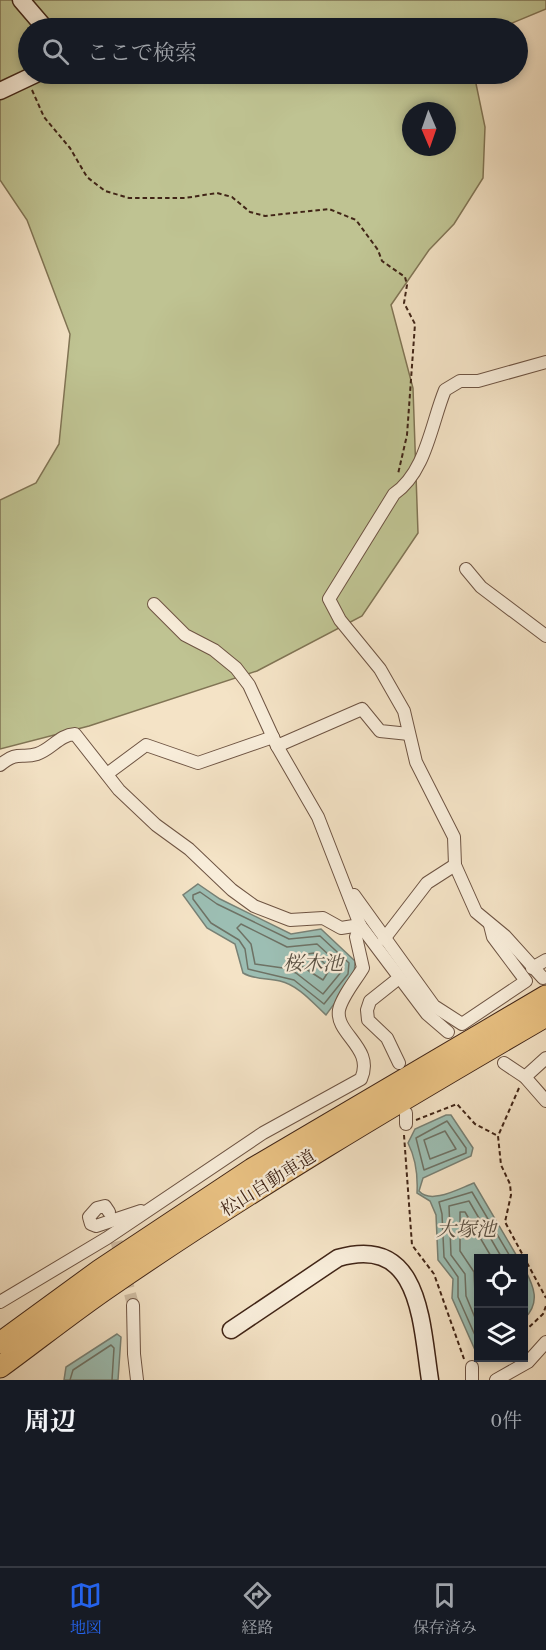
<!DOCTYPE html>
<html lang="ja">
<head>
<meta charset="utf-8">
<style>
  body { margin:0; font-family:"Old Standard TT","Noto Serif JP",serif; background:#20242c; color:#f1f3f6 }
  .controls { position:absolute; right:18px; bottom:18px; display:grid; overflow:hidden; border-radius:0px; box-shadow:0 3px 9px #0003 }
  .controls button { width:54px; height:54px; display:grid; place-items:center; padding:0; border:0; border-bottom:2px solid #363941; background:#171b24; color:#f1f3f6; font:30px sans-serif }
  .compass { position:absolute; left:402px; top:102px; width:54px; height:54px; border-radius:50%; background:#171b24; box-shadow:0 3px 9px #0003; rotate:178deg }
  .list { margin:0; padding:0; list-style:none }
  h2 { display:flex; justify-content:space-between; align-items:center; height:78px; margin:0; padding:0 24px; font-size:26px }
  h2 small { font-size:20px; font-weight:400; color:#9ea1a6 }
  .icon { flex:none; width:33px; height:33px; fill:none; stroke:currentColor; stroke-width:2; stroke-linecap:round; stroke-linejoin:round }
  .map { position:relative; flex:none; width:546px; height:1380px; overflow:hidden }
  .search { position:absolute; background:#171b24; box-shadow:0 3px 9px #0003; left:18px; right:18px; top:18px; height:66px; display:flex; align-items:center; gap:15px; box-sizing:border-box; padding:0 21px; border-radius:33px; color:#9ea1a6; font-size:22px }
  .sheet { height:186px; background:#171b24 }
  nav { display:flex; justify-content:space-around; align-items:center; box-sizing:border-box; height:84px; border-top:2px solid #363941; background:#171b24; font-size:16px; color:#9ea1a6 }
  nav a { display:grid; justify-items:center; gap:3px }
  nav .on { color:#2563eb }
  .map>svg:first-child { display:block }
  .green { fill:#bfc392; stroke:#807454; stroke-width:1.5; fill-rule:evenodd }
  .water { fill:#9cbeb3; stroke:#788175; stroke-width:1.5 }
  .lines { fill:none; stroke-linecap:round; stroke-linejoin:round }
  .shore { stroke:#6e7265; stroke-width:1.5 }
  .street-tunnel { stroke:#d0bda3; stroke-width:12; stroke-dasharray:12 6; stroke-linecap:butt }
  .street-casing { stroke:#6e5443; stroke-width:14 }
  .secondary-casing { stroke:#412517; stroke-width:19 }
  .highway-casing { stroke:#412517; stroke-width:23 }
  .path { stroke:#412517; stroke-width:2; stroke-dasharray:4.5 3; stroke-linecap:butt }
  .street { stroke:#f8edda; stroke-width:12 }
  .secondary { stroke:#f8edda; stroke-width:16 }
  .highway { stroke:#eac283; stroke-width:21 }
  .labels { text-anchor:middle; stroke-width:4.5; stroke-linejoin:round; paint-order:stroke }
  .street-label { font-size:18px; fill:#412517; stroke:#f8edda }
  .water-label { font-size:20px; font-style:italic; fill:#5c5346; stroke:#f8edda }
</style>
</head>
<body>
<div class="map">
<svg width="546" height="1380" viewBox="0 0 546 1380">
  <rect width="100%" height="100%" fill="#f4e3c6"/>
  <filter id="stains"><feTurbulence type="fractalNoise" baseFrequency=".00333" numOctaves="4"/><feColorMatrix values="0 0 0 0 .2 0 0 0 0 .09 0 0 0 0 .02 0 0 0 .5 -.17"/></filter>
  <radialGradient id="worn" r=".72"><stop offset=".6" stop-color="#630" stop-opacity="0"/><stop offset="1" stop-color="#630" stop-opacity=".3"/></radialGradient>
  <!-- green -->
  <path class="green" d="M0,0H546V9L500,28H28V74H474L485,127L483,178L454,224L429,250L391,305L413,388L418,533L362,616L257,671L89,726L0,749V500L36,483L59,444L70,334L27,220L0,180ZM411,111H447V147H411Z"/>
  <!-- water -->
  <g class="water">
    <path d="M198,884L220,899L291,934L321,929L355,961L354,977L326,1015C313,1003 298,985 280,981C267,978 255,980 243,973L235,944L207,928L183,895Z"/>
    <path d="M446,1115H451L473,1148L471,1156L423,1178L419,1191C431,1205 460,1188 474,1183L518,1258H478V1347L475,1350L452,1298L453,1279L438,1260L436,1215L430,1201L417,1193C418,1175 416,1159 408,1143L415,1129Z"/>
    <path d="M524,1268C534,1286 541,1303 524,1319Z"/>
    <polygon points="117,1334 121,1337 118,1380 64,1380 66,1367"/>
  </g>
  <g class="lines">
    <!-- shore -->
    <g class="shore">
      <polygon points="200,892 217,904 289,939 320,936 349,963 348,974 324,1004 294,980 248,969 245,949 239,940 211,923 193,899 193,895"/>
      <polygon points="241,924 287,947 317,944 341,966 342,971 323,994 296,973 283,968 255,964 251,944 237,928"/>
      <polygon points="314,953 330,969 323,980 292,960 294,956"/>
      <polygon points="447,1121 466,1148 466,1153 424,1170 416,1138"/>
      <polygon points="445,1131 456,1149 430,1159 424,1140"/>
      <polyline points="478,1302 475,1294 474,1272 460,1251 460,1212 465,1212 492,1258"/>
      <polyline points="478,1325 466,1296 465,1274 451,1255 449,1206 469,1201 502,1258"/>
      <polyline points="478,1342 458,1297 458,1277 444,1257 442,1214 439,1202 472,1192 511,1258"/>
      <polyline points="70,1380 73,1370 111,1345 114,1348 112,1380"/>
    </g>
    <!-- street-tunnel -->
    <polyline class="street-tunnel" points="112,1224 133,1305"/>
    <defs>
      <g id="street">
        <polyline points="466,569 481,587 546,636"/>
        <polyline points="154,604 185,635 214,650 236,668 249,685 277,746 318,817 360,925 427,1014 448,1032"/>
        <polyline points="277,746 362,709 380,731 409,734"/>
        <path d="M0,765C18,750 22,759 37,754C52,749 59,735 75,734L119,790L156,825L189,849L232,890L254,906L290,920L323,918L341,928L360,925"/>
        <polyline points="107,774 146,745 198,763 273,737"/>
        <polyline points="354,895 434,1006 462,1024 526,981 493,937 490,925"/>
        <polyline points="384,939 427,883 455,865"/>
        <polyline points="532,968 546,960"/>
        <polyline points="399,978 370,1001 367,1010 368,1020 387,1038 399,1063"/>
        <path d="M543,978L505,936L476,912L455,865L454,837L416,762L404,711L380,669L340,620L329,599L394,494C426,472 431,424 445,390L460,381H478L546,362"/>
        <polyline points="504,1063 525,1077 546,1101"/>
        <polyline points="525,1077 546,1058"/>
        <polyline points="406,1113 406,1124"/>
        <polyline points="109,1212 105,1206 97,1208 89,1217 91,1224 96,1226 141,1211"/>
        <path d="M0,1302L107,1238L263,1133L361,1079C375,1048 335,1034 339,1010C342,996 356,980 363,968L356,937L360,925"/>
        <polyline points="133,1305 134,1354 137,1380"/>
        <polyline points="472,1380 472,1367"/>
        <polyline points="496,1380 528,1362 546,1342"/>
      </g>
      <g id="secondary">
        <polyline points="21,0 45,28"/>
        <polyline points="0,91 36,74"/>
        <path d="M231,1330L338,1258C421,1234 421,1323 430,1380"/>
      </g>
      <g id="highway">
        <polyline points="0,1343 100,1270 252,1169 546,996"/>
        <path d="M0,1367C37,1340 72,1312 110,1286C251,1189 398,1102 546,1016"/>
      </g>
    </defs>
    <!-- street casing -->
    <use href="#street" class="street-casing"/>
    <!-- secondary casing -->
    <use href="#secondary" class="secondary-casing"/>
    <!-- highway casing -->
    <use href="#highway" class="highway-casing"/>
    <!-- path -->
    <g class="path">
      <polyline points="32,90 44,117 70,148 87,177 105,191 129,198 185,198 217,193 232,197 250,212 265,216 329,209 356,220 378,250 382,261 405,277 407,285 404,303 415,324 407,435 398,474"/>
      <polyline points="519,1088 498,1136 501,1165 510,1184 511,1195 505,1222 546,1298"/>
      <polyline points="416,1120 457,1104 475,1124 498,1136"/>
      <polyline points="404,1135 412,1245 434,1274 464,1359"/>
      <polyline points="524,1332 543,1314 546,1306"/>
    </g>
    <!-- street -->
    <use href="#street" class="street"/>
    <!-- secondary -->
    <use href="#secondary" class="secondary"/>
    <!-- highway -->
    <use href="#highway" class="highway"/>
  </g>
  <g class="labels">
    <!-- street labels -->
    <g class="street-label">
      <text transform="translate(268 1183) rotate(-32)" y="6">松山自動車道</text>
    </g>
    <!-- water labels -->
    <g class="water-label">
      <text x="313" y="970">桜木池</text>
      <text x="466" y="1236">大塚池</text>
    </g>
  </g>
  <rect width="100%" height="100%" filter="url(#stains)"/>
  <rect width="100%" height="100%" fill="url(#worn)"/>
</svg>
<div class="controls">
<button><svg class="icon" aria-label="locate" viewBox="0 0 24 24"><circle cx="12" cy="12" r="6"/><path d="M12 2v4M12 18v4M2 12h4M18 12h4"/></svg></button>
<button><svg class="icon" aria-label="layers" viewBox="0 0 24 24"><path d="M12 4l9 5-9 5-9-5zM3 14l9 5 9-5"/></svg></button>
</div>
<svg class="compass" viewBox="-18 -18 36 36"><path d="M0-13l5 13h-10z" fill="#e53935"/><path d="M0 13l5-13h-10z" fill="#9ea1a6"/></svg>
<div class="search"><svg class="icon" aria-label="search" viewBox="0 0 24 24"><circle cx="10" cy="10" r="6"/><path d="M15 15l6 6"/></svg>ここで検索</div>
</div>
<section class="sheet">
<h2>周辺<small>0件</small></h2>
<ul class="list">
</ul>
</section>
<nav>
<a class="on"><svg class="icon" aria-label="map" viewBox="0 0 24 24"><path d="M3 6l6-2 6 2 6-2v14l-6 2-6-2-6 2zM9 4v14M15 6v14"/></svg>地図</a>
<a><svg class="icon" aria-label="directions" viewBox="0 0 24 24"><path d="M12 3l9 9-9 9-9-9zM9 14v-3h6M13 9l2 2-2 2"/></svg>経路</a>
<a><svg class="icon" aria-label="saved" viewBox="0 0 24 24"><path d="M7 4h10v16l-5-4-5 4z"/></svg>保存済み</a>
</nav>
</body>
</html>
